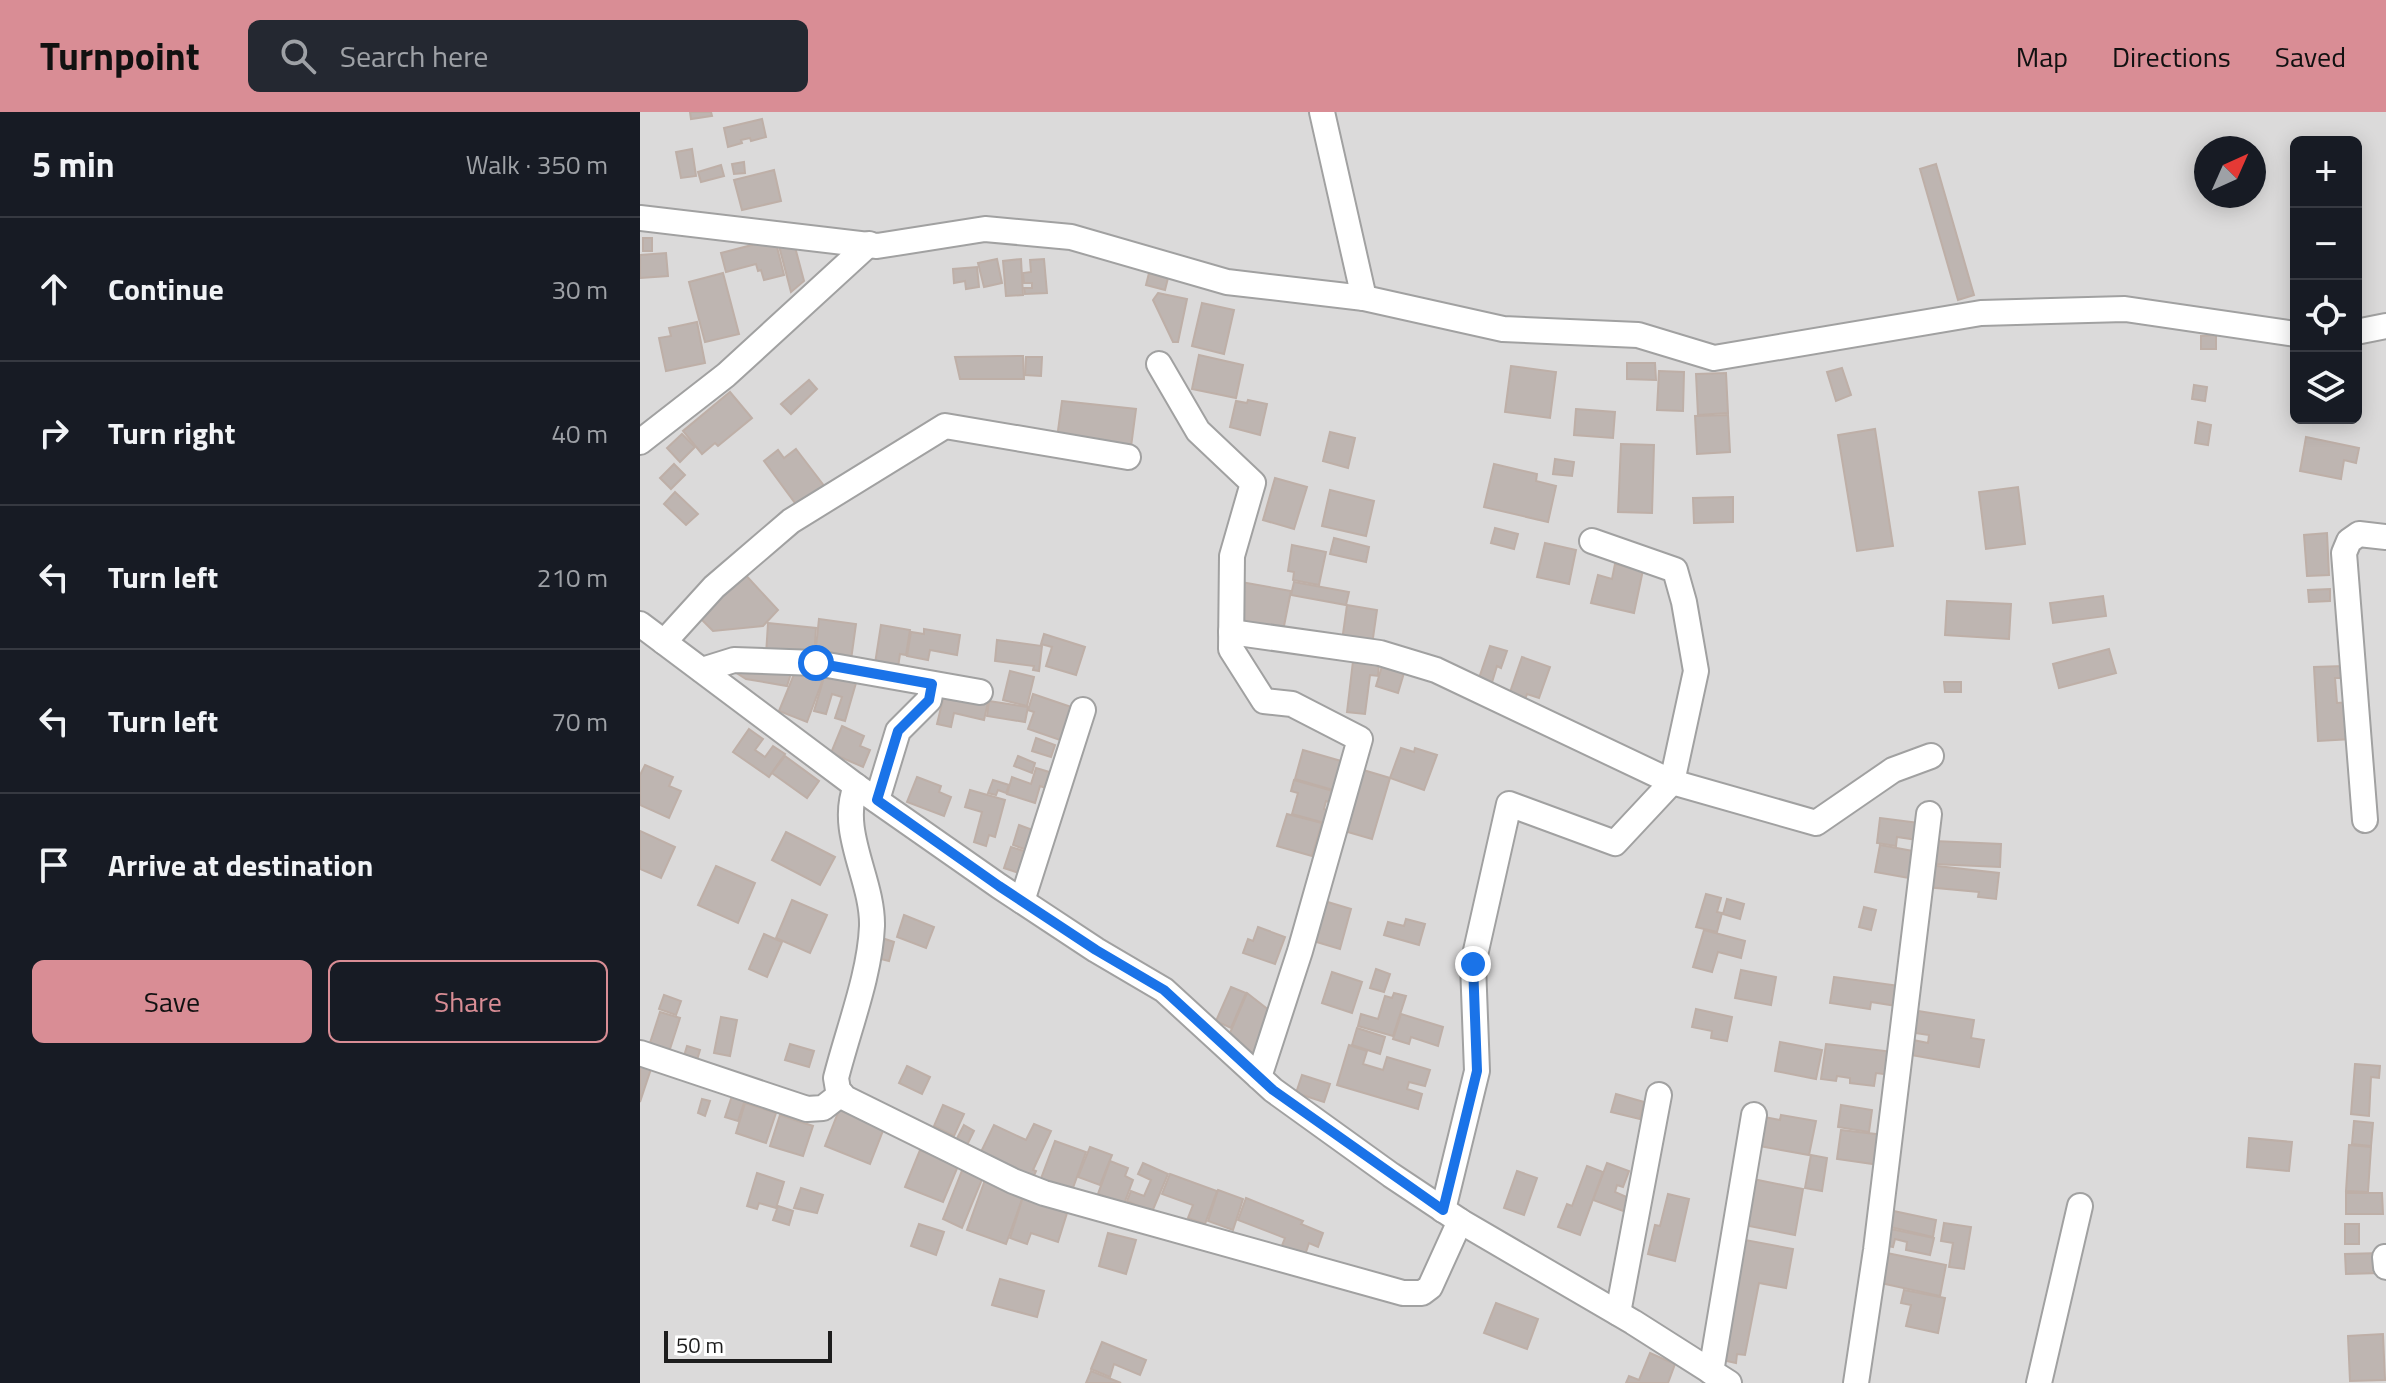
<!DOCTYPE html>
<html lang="en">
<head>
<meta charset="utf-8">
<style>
  body { margin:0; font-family:"Titillium Web",sans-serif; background:#242831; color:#f1f3f6 }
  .controls { position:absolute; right:24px; top:24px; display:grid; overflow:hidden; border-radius:12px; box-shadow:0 4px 20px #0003 }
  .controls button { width:72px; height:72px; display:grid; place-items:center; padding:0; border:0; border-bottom:2px solid #363941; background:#171b24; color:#f1f3f6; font:40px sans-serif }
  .compass { position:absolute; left:1554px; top:24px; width:72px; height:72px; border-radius:50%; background:#171b24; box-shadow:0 4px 20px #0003; rotate:45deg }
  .scale { position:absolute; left:24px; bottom:20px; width:168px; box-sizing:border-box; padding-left:8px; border:4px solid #1d1d1d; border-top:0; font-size:22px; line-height:28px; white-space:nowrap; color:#1d1d1d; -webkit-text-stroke:6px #fff; paint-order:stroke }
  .stop { position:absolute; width:24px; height:24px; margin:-18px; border:6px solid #1a73e8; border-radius:50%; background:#fff }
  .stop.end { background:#1a73e8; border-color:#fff; box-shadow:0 2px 8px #0008 }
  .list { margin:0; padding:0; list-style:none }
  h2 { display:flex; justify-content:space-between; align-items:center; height:104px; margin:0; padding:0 32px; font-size:34px }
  h2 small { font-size:26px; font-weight:400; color:#9ea1a6 }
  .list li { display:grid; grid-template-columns:52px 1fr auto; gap:24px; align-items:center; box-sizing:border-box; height:144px; padding:0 32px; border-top:2px solid #363941 }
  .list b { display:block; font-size:30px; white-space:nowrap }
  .list em { font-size:26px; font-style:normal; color:#9ea1a6 }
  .actions { display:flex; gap:16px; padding:24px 32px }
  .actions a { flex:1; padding:18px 0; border:2px solid #d98d95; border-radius:12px; text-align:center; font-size:28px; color:#d98d95 }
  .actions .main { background:#d98d95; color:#111 }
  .icon { flex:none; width:44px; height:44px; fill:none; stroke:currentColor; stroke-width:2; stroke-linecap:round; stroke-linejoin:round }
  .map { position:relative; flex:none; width:1746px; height:1271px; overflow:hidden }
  header { display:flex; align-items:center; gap:48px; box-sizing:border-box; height:112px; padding:0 40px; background:#d98d95; color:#111 }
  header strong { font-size:38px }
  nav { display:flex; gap:44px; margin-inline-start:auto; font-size:28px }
  .search { width:560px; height:72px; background:#242831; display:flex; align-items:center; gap:20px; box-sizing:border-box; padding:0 28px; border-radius:12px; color:#9ea1a6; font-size:30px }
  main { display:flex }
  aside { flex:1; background:#171b24 }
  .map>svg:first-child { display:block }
  .residential { fill:#dbdada; fill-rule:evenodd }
  .building { fill:#beb5b1; stroke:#beafa7; stroke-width:2 }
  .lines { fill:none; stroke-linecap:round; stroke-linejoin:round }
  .minor-casing { stroke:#a1a1a1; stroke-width:28 }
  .minor { stroke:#fff; stroke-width:24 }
  .route { stroke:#1a73e8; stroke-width:10 }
</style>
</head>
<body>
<header>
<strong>Turnpoint</strong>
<div class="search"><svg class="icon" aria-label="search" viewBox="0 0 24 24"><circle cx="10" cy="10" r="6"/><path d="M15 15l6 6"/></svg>Search here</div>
<nav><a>Map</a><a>Directions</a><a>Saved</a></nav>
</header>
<main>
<aside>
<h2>5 min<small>Walk · 350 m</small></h2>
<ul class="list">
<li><svg class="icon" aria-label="ahead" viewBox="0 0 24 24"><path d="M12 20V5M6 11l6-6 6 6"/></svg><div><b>Continue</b></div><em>30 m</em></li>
<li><svg class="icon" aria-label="right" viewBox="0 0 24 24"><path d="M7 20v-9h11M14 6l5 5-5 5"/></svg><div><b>Turn right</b></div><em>40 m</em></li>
<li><svg class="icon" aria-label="left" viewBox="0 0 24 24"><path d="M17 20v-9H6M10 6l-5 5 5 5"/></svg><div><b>Turn left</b></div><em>210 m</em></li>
<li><svg class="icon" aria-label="left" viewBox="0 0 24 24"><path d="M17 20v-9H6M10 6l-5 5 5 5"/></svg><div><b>Turn left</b></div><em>70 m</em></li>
<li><svg class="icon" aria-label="arrive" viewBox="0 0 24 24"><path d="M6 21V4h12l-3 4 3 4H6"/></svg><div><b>Arrive at destination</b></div></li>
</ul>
<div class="actions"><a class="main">Save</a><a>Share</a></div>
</aside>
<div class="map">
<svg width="1746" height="1271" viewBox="0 0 1746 1271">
  <rect width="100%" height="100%" fill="#eeeae4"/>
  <!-- residential -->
  <path class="residential" d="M0,0H1746V1271H0ZM1656,30H1716V306H1656ZM1566,36H1614V84H1566Z"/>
  <!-- building -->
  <g class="building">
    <polygon points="50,0 71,0 72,4 51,7"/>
    <polygon points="122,7 126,25 111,29 110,26 101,28 102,31 88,35 84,16"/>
    <polygon points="52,37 56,64 41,66 36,40"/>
    <polygon points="104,50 105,61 94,62 92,52"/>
    <polygon points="1296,52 1334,183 1318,188 1280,57"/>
    <polygon points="81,53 84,64 61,70 58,60"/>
    <polygon points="134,58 141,89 102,98 94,68"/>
    <rect x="3" y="126" width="9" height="13"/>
    <polygon points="135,127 144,163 124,168 121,158 118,159 116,152 86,160 81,141"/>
    <polygon points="139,134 155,135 164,169 151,180"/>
    <polygon points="26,141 28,164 0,166 0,143"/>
    <polygon points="357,147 362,171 344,175 338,151"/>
    <polygon points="381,147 383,183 366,184 363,149"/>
    <polygon points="404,147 407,181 385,182 384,176 392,176 392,171 384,171 383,161 391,160 390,148"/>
    <polygon points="337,155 339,175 326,177 325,169 314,171 313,157"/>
    <polygon points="83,161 99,222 65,230 49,170"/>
    <polygon points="509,161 528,166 525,178 506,173"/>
    <polygon points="518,181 547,187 538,230 533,230 513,188"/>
    <polygon points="562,191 594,198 584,242 552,234"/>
    <polygon points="57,210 65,251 26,259 19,226 31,224 29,216"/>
    <polygon points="1576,223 1576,237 1561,237 1561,224"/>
    <polygon points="559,243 603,253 596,286 552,277"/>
    <polygon points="383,244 384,267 320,267 315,245"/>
    <polygon points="386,245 402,245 401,264 385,263"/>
    <polygon points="987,251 1015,251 1016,268 987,267"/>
    <polygon points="871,254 916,260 910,306 865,300"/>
    <polygon points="1202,256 1211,283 1196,289 1187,260"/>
    <polygon points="1019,259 1044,260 1043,299 1017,298"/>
    <polygon points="1086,261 1088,301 1058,303 1056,262"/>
    <polygon points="169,268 177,277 151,302 141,292"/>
    <polygon points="1554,273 1567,275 1565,289 1552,287"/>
    <polygon points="90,280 112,306 78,334 75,331 62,342 43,319"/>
    <polygon points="608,288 627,292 620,323 590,315 596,289 607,291"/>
    <polygon points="422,289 496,297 491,335 417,326"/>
    <polygon points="936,297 975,300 973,326 934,323"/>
    <polygon points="1088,303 1090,340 1057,342 1055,304"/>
    <polygon points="1558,310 1571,313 1568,333 1555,331"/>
    <polygon points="1235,317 1253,434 1217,439 1198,323"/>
    <polygon points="690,320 715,326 708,356 683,349"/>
    <polygon points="42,322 55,335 40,350 27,336"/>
    <polygon points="1666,325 1719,336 1716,351 1704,348 1701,367 1660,359"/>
    <polygon points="981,332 1014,333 1012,401 978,400"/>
    <polygon points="156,337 185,375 158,395 124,349 138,338 144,346"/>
    <polygon points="915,347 934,350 932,364 913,362"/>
    <polygon points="34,352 45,363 31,377 20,366"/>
    <polygon points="854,352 897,362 896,369 916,374 908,410 844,395"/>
    <polygon points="635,366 667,375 654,417 623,408"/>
    <polygon points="1378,375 1385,432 1346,437 1339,380"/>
    <polygon points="690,378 734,389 726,424 682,414"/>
    <polygon points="35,380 58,402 46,413 24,392"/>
    <polygon points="1093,385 1093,410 1054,411 1053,386"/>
    <polygon points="855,416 878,422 874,437 851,431"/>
    <polygon points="1687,421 1689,463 1667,464 1664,423"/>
    <polygon points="694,426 729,435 726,450 690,442"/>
    <polygon points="905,431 936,438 929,472 897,465"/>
    <polygon points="652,433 686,440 679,473 653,468 654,460 648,459"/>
    <polygon points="975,452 1003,458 994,501 951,491 958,463 972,467"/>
    <polygon points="101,458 138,498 123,514 73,519 58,504"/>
    <polygon points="601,470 651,479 643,519 604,510"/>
    <polygon points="654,470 709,480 706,493 651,483"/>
    <polygon points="1690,477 1690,489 1669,490 1668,478"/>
    <polygon points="1463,484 1466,504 1413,511 1410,491"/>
    <polygon points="1307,489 1371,492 1369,527 1305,523"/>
    <polygon points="707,493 737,498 732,533 702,529"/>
    <polygon points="179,507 216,512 211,548 175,544"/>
    <polygon points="128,511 176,516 174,546 126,543"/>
    <polygon points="241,513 270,518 266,543 260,542 257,562 234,558"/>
    <polygon points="284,517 320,523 317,543 290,538 288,548 267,544 271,520 284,522"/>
    <polygon points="404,522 445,535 436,563 406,554 412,535 401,532"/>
    <polygon points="357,528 402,534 399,559 393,558 394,554 355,549"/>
    <polygon points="850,534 867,539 861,556 857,554 850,577 837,572"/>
    <polygon points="1469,537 1476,561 1419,576 1413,552"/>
    <polygon points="882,545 910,555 899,586 887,582 884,591 868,586"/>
    <polygon points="713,549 739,552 738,564 730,563 725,602 707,600"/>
    <polygon points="742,554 764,561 758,581 736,574"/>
    <polygon points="1704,554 1704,566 1695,566 1697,591 1710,590 1712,627 1678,629 1674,555"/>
    <polygon points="153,555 147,574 106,567 92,558"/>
    <polygon points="157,555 186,559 167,610 139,599"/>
    <polygon points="370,559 394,565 387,594 363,588"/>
    <polygon points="185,562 216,571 205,609 195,606 202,585 192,582 186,602 174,599"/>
    <polygon points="1304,570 1321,570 1321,580 1305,580"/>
    <polygon points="305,579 348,590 344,608 314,601 311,615 297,612"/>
    <polygon points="393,582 434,596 423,629 388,617 394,600 388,598"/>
    <polygon points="349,589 388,595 385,610 347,604"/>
    <polygon points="202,614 224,624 220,634 230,638 223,655 191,641"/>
    <polygon points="109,617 123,627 115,638 125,645 133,634 145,642 129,665 93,640"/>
    <polygon points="396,626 415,633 411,645 392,639"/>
    <polygon points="761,636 774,640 775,636 797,643 784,678 750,666"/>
    <polygon points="663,638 708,651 700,680 655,667"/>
    <polygon points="145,644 179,669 167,686 132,661"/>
    <polygon points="378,644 395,651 392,661 374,654"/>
    <polygon points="5,653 33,665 29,674 41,679 29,706 0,693 0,663"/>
    <polygon points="396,656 416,662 411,678 400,674 395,691 367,682 372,665 391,672"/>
    <polygon points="720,657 750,666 732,727 701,718"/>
    <polygon points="277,665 301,674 299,680 311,685 304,704 267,690"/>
    <polygon points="353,668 369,673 366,681 358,678 356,683 348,681"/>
    <polygon points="654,668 700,681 697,692 686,689 684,697 695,700 692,713 652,702 658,681 651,679"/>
    <polygon points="330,678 365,688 355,725 349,723 346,734 334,730 342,700 325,695"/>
    <polygon points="647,702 682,711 672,744 637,734"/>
    <polygon points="1240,706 1280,711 1278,728 1257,725 1256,734 1237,731"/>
    <polygon points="379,713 393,718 387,738 373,733"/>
    <polygon points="0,719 35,735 21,766 0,757"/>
    <polygon points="146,720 195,745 180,773 132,748"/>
    <polygon points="1294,729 1361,732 1360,755 1293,752"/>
    <polygon points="1240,733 1279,740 1275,767 1235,760"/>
    <polygon points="371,735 387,740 379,761 364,756"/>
    <polygon points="1288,753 1359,761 1356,787 1338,785 1339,780 1286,775"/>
    <polygon points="76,754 115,771 98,811 58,793"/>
    <polygon points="1066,782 1081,786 1077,800 1082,801 1077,820 1056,815"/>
    <polygon points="1087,787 1104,792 1100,807 1083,802"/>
    <polygon points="152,788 187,803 170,841 136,826"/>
    <polygon points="681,788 711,797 700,837 670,828"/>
    <polygon points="1224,795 1236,798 1231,818 1219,815"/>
    <polygon points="264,803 294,815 286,836 257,825"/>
    <polygon points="766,807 785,812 779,833 744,823 748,810 764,814"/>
    <polygon points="618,815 645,825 635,852 603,841 608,827 613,829"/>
    <polygon points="1064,818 1105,829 1101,846 1078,840 1072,860 1053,855"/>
    <polygon points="124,822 142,830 127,865 109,857"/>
    <polygon points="239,825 254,830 249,849 233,845"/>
    <polygon points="736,857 750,862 744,880 730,876"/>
    <polygon points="1101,858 1136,865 1131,893 1095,886"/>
    <polygon points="692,860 722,870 712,901 682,891"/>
    <polygon points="1194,865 1260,874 1257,894 1231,890 1230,897 1190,891"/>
    <polygon points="591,875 606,881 591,916 576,909"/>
    <polygon points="607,881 634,902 616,945 590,921"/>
    <polygon points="754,881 766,884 753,924 718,914 721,902 738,907 745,884 752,886"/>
    <polygon points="24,883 41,889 36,903 19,897"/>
    <polygon points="1056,897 1092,905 1087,929 1071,926 1072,919 1052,915"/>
    <polygon points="1272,898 1334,908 1331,926 1344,928 1339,955 1271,943 1273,928 1288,931 1289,923 1268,920"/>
    <polygon points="20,900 40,906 29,940 9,934"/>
    <polygon points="761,902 803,915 798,934 771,925 769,932 753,927"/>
    <polygon points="81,905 97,908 90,944 74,941"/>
    <polygon points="717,916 745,925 740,942 712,933"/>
    <polygon points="1140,930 1182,938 1176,967 1135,959"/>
    <polygon points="150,932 174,939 169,955 145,948"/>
    <polygon points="1186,932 1254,940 1251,963 1236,961 1234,974 1210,971 1210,966 1197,964 1196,969 1181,967"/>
    <polygon points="709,933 727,939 723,952 743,958 747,945 790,958 785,974 769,970 767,977 782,982 778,997 697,973"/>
    <polygon points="47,934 60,938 57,948 44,944"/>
    <polygon points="0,950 12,954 0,990"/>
    <polygon points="1715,952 1740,954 1739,966 1731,965 1729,1004 1711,1002"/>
    <polygon points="267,954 290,965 282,982 259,971"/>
    <polygon points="662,963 690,972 684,990 656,981"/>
    <polygon points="976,982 1004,990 1000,1007 971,1000"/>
    <polygon points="92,984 105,988 98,1009 85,1005"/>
    <polygon points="62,987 70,989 65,1004 58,1001"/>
    <polygon points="105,991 136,1001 126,1031 96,1021"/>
    <polygon points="303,993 324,1002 314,1024 294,1014"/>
    <polygon points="1201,993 1232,998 1229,1020 1198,1015"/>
    <polygon points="199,998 244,1016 230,1052 185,1034"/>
    <polygon points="140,1003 173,1014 163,1044 130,1034"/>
    <polygon points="1141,1003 1176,1009 1169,1043 1119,1034 1124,1005 1140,1008"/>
    <polygon points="1714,1009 1733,1011 1731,1034 1712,1032"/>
    <polygon points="394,1012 411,1019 393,1058 396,1059 392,1068 339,1044 354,1013 386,1028"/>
    <polygon points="324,1013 334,1019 325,1037 314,1032"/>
    <polygon points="1201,1018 1244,1023 1240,1053 1197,1047"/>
    <polygon points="1609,1026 1652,1030 1649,1059 1607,1055"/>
    <polygon points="415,1029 446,1040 430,1084 399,1072"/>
    <polygon points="1709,1033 1731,1035 1728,1080 1706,1079"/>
    <polygon points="450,1035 472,1043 460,1073 438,1065"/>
    <polygon points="280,1038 318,1054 303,1090 265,1075"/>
    <polygon points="1171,1043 1187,1046 1182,1079 1165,1076"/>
    <polygon points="470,1049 488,1056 485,1064 493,1068 484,1092 458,1082"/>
    <polygon points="503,1051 528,1062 512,1100 487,1089 491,1079 504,1084 511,1068 498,1062"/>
    <polygon points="967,1051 989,1059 983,1075 977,1073 975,1080 991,1087 986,1100 953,1088"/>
    <polygon points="947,1054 963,1060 940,1123 918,1115 927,1092 932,1094"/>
    <polygon points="323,1056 343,1065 322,1116 303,1107"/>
    <polygon points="877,1059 897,1066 884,1103 864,1096"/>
    <polygon points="117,1061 144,1070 136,1096 119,1091 117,1097 107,1094"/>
    <polygon points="530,1062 577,1079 565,1112 548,1106 553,1093 522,1082"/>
    <polygon points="1113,1067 1163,1077 1155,1123 1104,1113"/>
    <polygon points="345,1068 384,1082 366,1132 327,1118"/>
    <polygon points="161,1076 183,1083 177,1101 154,1096"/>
    <polygon points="578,1078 603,1087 593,1118 568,1109"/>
    <polygon points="1706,1081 1742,1081 1743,1102 1706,1102"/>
    <polygon points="1028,1082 1049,1087 1035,1149 1008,1142 1015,1113 1020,1114"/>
    <polygon points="383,1085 427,1101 418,1130 391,1121 387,1132 370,1126"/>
    <polygon points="606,1086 663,1109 661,1112 683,1121 678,1135 669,1131 664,1146 641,1136 645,1126 598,1108"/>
    <polygon points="138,1094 153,1099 149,1113 133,1108"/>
    <polygon points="1249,1098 1296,1108 1293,1125 1246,1114"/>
    <polygon points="1304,1111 1331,1115 1324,1157 1309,1155 1313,1131 1301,1129"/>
    <polygon points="279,1112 304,1120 296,1143 271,1134"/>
    <rect x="1705" y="1112" width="14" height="20"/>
    <polygon points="1246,1116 1294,1126 1290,1143 1266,1138 1267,1130 1255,1127 1253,1135 1243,1133"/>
    <polygon points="468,1121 496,1128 486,1162 459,1154"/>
    <polygon points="1105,1128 1153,1137 1146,1176 1119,1171 1105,1243 1097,1242 1096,1251 1082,1248"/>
    <polygon points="1242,1140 1306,1153 1300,1184 1236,1170"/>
    <polygon points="1740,1141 1740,1161 1706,1162 1705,1142"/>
    <polygon points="360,1167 404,1179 397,1205 352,1193"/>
    <polygon points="1264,1178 1305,1186 1298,1221 1266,1214 1271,1193 1261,1191"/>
    <polygon points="856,1191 898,1207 887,1237 844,1221"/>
    <polygon points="1743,1222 1745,1268 1710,1269 1708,1224"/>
    <polygon points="462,1230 506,1248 500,1263 474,1252 470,1265 451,1257"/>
    <polygon points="1010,1241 1035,1252 1028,1271 986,1271 989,1264 999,1268"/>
    <polygon points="451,1259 481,1271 446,1271"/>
  </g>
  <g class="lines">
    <defs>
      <g id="minor">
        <polyline points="682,0 724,186"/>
        <polyline points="0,106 237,134 345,117 431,125 587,170 724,186 863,217 998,223 1074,246 1341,201 1485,197 1656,222"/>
        <polyline points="1716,220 1746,214"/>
        <polyline points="519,252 558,319 613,371 592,444 591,537 624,589 652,592 720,627 660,839 619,965"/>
        <polyline points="0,330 86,263 229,132"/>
        <polyline points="0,512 216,674 359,774 456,838 524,878 633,978 751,1063 820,1109 993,1210 1089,1271"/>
        <polyline points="591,520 740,541 796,558 1032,670 1176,711 1253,658 1291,644"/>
        <polyline points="24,530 74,475 151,409 305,314 488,345"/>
        <polyline points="62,558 94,548 176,551 340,580"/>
        <path d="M216,674C198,720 233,767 232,814C230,863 208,918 196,966L198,978L205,986L373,1069L404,1081L763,1181H782L790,1175L820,1109"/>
        <polyline points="237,688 258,619 289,588 292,572"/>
        <polyline points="1725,708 1704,441 1709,429 1719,422 1746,425"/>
        <polyline points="382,789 443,598"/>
        <polyline points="0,941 167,997 183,996 201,982"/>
        <polyline points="803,1098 837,959 833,852 869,692 975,731 1032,670 1056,559 1044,490 1035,458 952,429"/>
        <polyline points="1745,1145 1746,1155"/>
        <polyline points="978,1201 1019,983"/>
        <polyline points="1071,1260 1114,1003"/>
        <polyline points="1216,1271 1236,1138 1289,702"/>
        <polyline points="1399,1271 1440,1094"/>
      </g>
    </defs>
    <!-- minor casing -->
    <use href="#minor" class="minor-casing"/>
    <!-- minor -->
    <use href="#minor" class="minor"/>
  </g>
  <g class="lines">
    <!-- route -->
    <polyline class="route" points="176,551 292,572 289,588 258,619 237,688 359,774 456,838 524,878 633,978 803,1098 837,959 833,852"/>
  </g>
</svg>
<div class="controls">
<button>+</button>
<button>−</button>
<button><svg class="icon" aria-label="locate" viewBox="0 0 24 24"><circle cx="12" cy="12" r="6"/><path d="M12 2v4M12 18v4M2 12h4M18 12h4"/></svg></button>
<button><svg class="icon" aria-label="layers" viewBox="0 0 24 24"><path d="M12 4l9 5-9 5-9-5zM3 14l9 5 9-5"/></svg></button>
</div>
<svg class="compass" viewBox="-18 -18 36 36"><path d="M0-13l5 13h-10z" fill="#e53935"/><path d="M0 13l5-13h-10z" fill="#9ea1a6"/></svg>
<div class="scale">50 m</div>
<div class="stop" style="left:176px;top:551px"></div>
<div class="stop end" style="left:833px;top:852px"></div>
</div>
</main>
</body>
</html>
